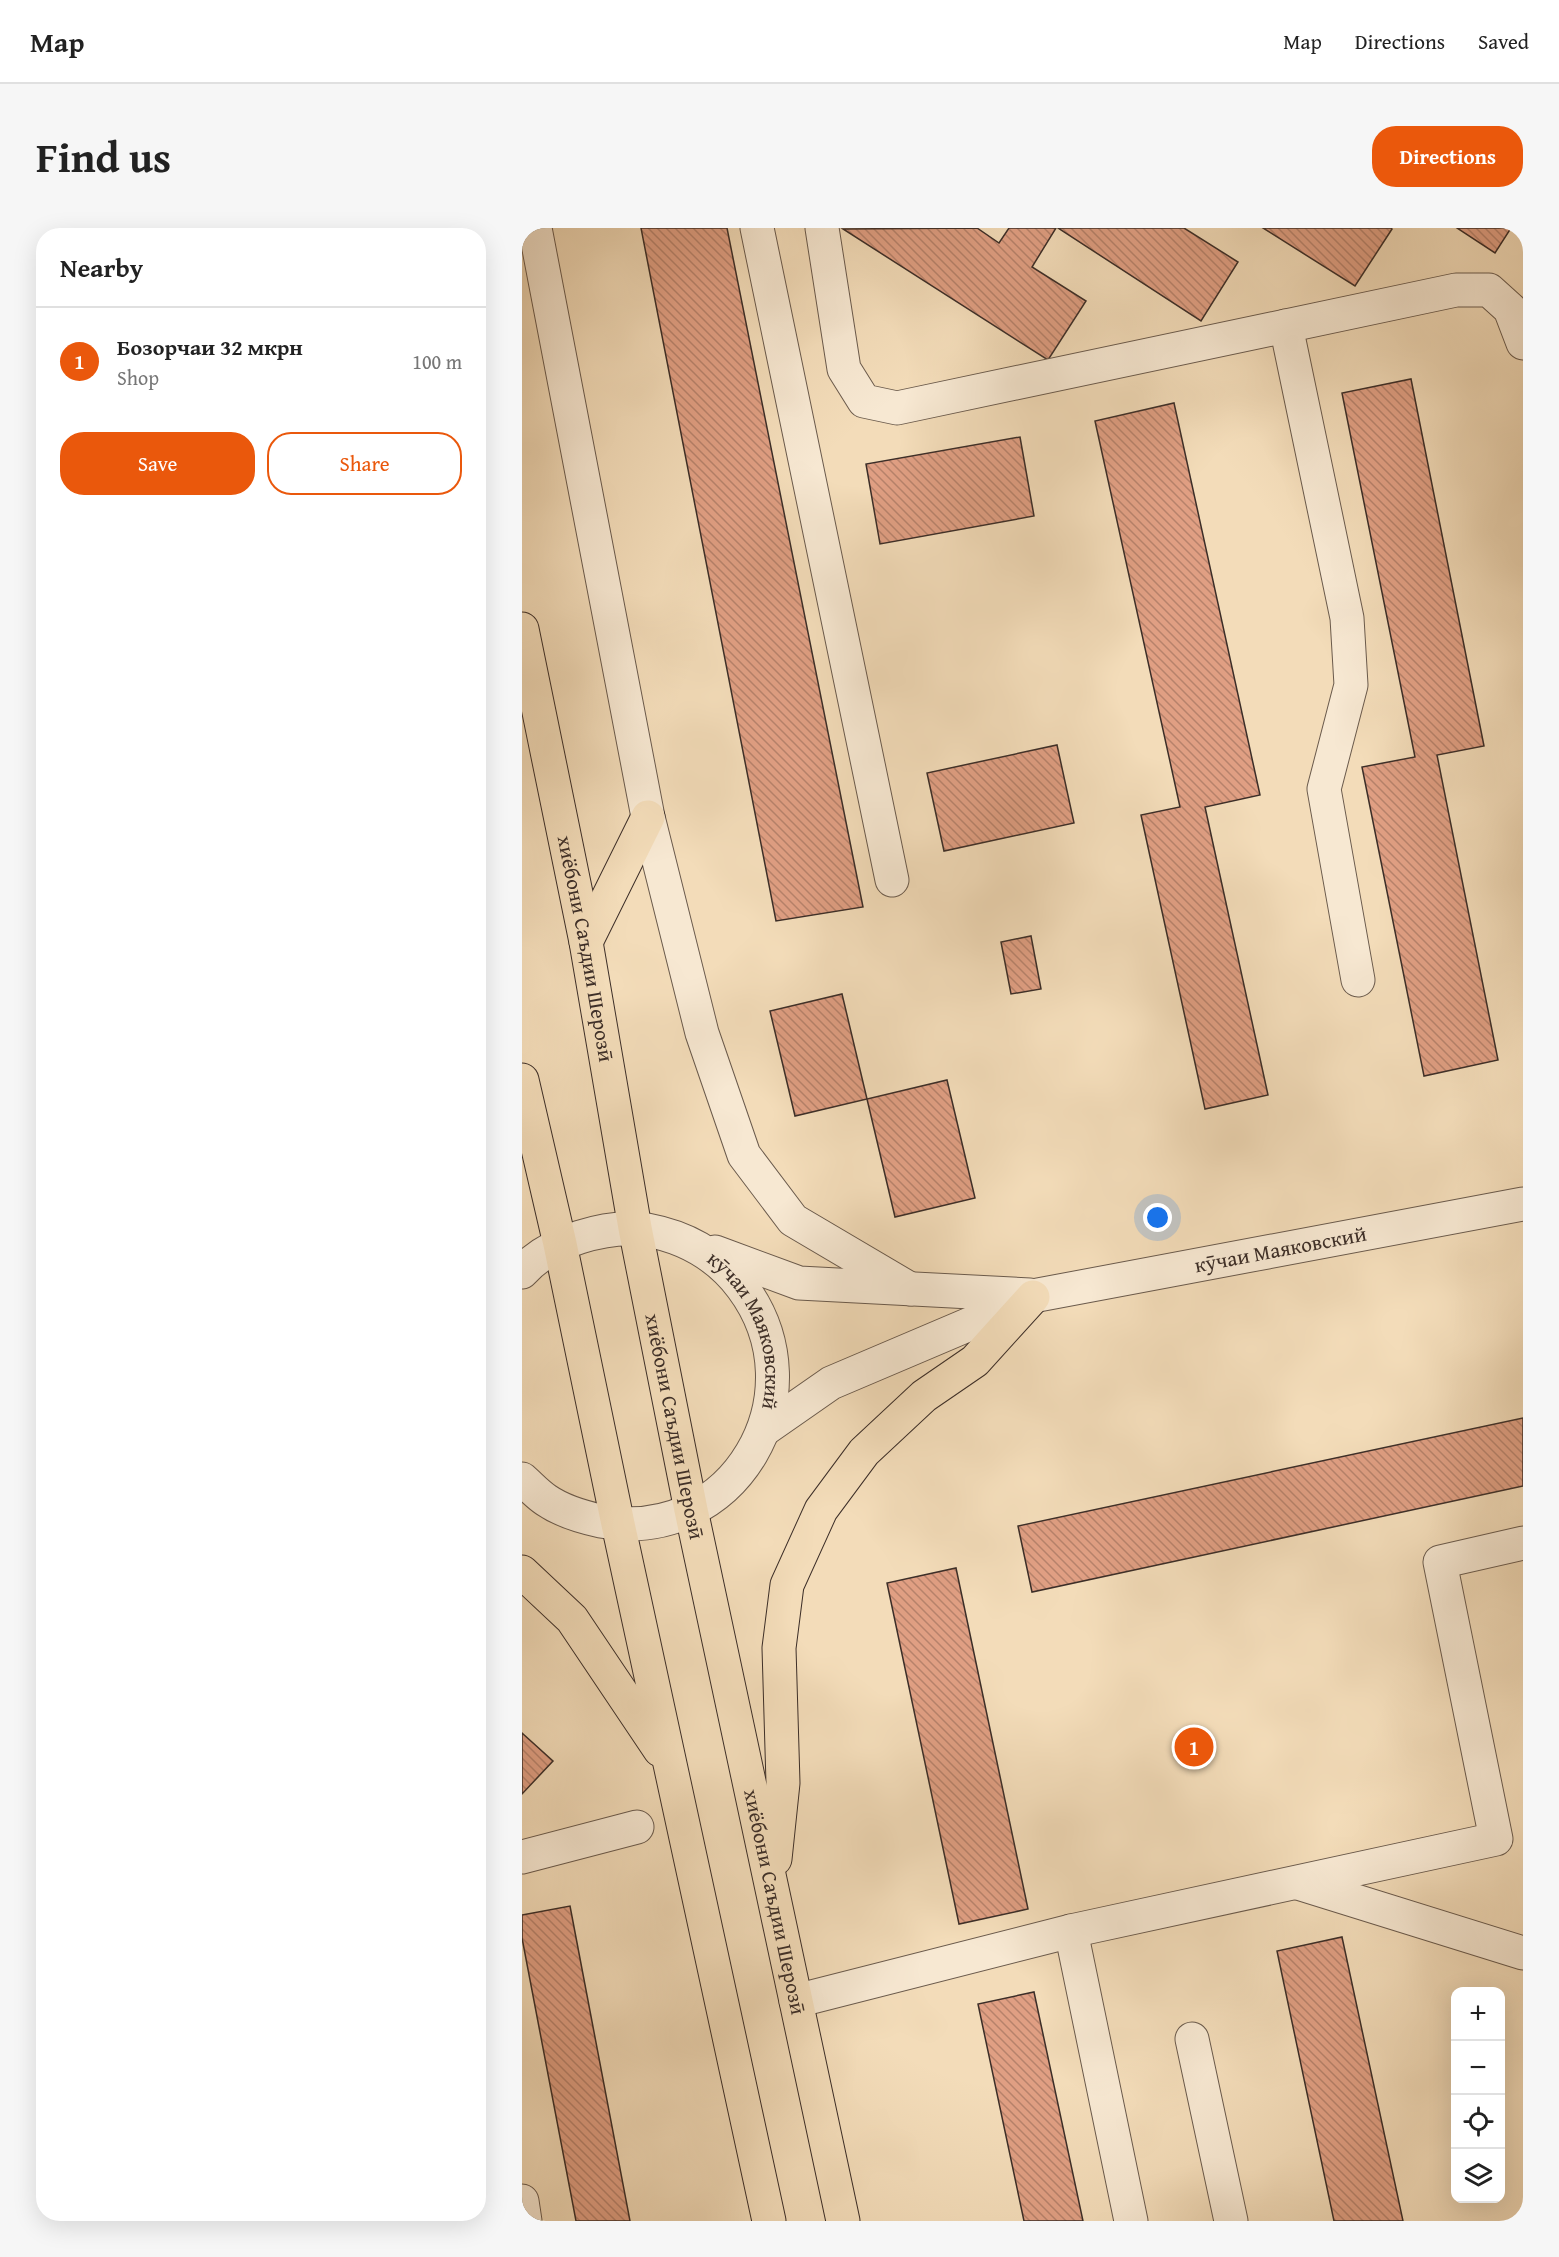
<!DOCTYPE html>
<html lang="en">
<head>
<meta charset="utf-8">
<style>
  body { margin:0; font-family:"Gentium Book Plus",serif; background:#f6f6f6; color:#222 }
  .controls { position:absolute; right:18px; bottom:18px; display:grid; overflow:hidden; border-radius:12px; box-shadow:0 6px 24px #0002 }
  .controls button { width:54px; height:54px; display:grid; place-items:center; padding:0; border:0; border-bottom:2px solid #e0e0e0; background:#fff; color:#222; font:30px sans-serif }
  .you { position:absolute; left:636px; top:990px; width:21px; height:21px; margin:-15px; border:4px solid #fff; border-radius:50%; background:#1a73e8; box-shadow:0 0 0 9px #1a73e833 }
  .badge { display:grid; place-items:center; width:39px; height:39px; border-radius:50%; background:#ea580c; color:#fff; font-size:20px; font-weight:700 }
  .pin { position:absolute; translate:-50% -50%; border:3px solid #fff; box-shadow:0 2px 6px #0006 }
  .list { margin:0; padding:0; list-style:none }
  h2 { display:flex; justify-content:space-between; align-items:center; height:78px; margin:0; padding:0 24px; font-size:26px }
  h2 small { font-size:20px; font-weight:400; color:#767676 }
  .list li { display:grid; grid-template-columns:39px 1fr auto; gap:18px; align-items:center; box-sizing:border-box; height:108px; padding:0 24px; border-top:2px solid #e0e0e0 }
  .list b { display:block; font-size:22px; white-space:nowrap }
  .list p { margin:0; font-size:20px; white-space:nowrap; color:#767676 }
  .list em { font-size:20px; font-style:normal; color:#767676 }
  .actions { display:flex; gap:12px; padding:18px 24px }
  .actions a { flex:1; padding:14px 0; border:2px solid #ea580c; border-radius:24px; text-align:center; font-size:21px; color:#ea580c }
  .actions .main { background:#ea580c; color:#fff }
  .icon { flex:none; width:33px; height:33px; fill:none; stroke:currentColor; stroke-width:2; stroke-linecap:round; stroke-linejoin:round }
  .map { position:relative; flex:none; width:1001px; height:1993px; overflow:hidden; border-radius:24px }
  header { display:flex; align-items:center; gap:36px; box-sizing:border-box; height:84px; padding:0 30px; background:#fff; border-bottom:2px solid #e0e0e0 }
  header strong { font-size:28px }
  nav { display:flex; gap:33px; margin-inline-start:auto; font-size:21px }
  .intro { display:flex; align-items:center; justify-content:space-between; box-sizing:border-box; height:144px; padding:0 36px }
  h1 { margin:0; font-size:42px }
  .button { padding:15px 27px; border-radius:24px; background:#ea580c; color:#fff; font-size:21px; font-weight:700 }
  main { display:flex; gap:36px; padding:0 36px }
  aside { flex:1; background:#fff; border-radius:24px; box-shadow:0 6px 24px #0002 }
  .map>svg:first-child { display:block }
  .building { fill:url(#building-back-hatch); stroke:#3c2e28; stroke-width:1.5 }
  .lines { fill:none; stroke-linecap:round; stroke-linejoin:round }
  .minor-casing { stroke:#6a5a4c; stroke-width:35 }
  .major-casing { stroke:#3c2e28; stroke-width:35 }
  .minor { stroke:#f7e8d2; stroke-width:33 }
  .major { stroke:#f3dcb9; stroke-width:33 }
  .labels { text-anchor:middle; stroke-width:4.5; stroke-linejoin:round; paint-order:stroke }
  .street-label { font-size:21px; fill:#3c2e28; stroke:#f7e8d2 }
</style>
</head>
<body>
<header>
<strong>Map</strong>
<nav><a>Map</a><a>Directions</a><a>Saved</a></nav>
</header>
<div class="intro"><h1>Find us</h1><a class="button">Directions</a></div>
<main>
<aside>
<h2>Nearby<small></small></h2>
<ul class="list">
<li><span class="badge">1</span><div><b>Бозорчаи 32 мкрн</b><p>Shop</p></div><em>100 m</em></li>
</ul>
<div class="actions"><a class="main">Save</a><a>Share</a></div>
</aside>
<div class="map">
<svg width="1001" height="1993" viewBox="0 0 1001 1993">
  <defs>
    <pattern id="building-back-hatch" width="6" height="6" patternUnits="userSpaceOnUse" patternTransform="scale(1.5)"><rect width="6" height="6" fill="#e09f83"/><path d="M-1 5l2 2M0 0l6 6M5-1l2 2" fill="none" stroke="#b7826b"/></pattern>
  </defs>
  <rect width="100%" height="100%" fill="#f3dcb9"/>
  <filter id="stains"><feTurbulence type="fractalNoise" baseFrequency=".00333" numOctaves="4"/><feColorMatrix values="0 0 0 0 .2 0 0 0 0 .09 0 0 0 0 .02 0 0 0 .5 -.17"/></filter>
  <radialGradient id="worn" r=".72"><stop offset=".6" stop-color="#630" stop-opacity="0"/><stop offset="1" stop-color="#630" stop-opacity=".3"/></radialGradient>
  <!-- building -->
  <g class="building">
    <polygon points="119,0 205,0 341,679 254,693"/>
    <polygon points="455,0 477,15 487,0 534,0 510,39 564,73 526,132 321,1"/>
    <polygon points="536,0 662,0 716,34 679,93"/>
    <polygon points="741,0 869,0 870,1 833,58"/>
    <polygon points="935,0 989,0 973,25"/>
    <polygon points="889,151 962,518 915,527 976,832 902,848 840,539 893,529 820,165"/>
    <polygon points="652,175 738,567 683,579 746,867 683,881 619,587 658,579 573,193"/>
    <polygon points="498,209 512,288 358,316 344,236"/>
    <polygon points="535,517 552,595 422,623 405,545"/>
    <polygon points="509,708 519,761 489,766 479,714"/>
    <polygon points="320,766 345,871 273,888 248,783"/>
    <polygon points="425,852 453,970 373,989 345,871"/>
    <polygon points="1001,1190 1001,1258 510,1364 496,1298"/>
    <polygon points="434,1340 506,1681 437,1696 365,1355"/>
    <polygon points="0,1505 31,1533 0,1566"/>
    <polygon points="48,1678 108,1993 54,1993 0,1710 0,1687"/>
    <polygon points="820,1709 881,1993 812,1993 755,1723"/>
    <polygon points="512,1764 561,1993 502,1993 456,1776"/>
  </g>
  <g class="lines">
    <defs>
      <g id="minor">
        <polyline points="13,0 126,589 180,805 222,927 271,992 388,1061"/>
        <polyline points="235,0 370,652"/>
        <polyline points="300,0 322,141 342,173 375,180 934,62 967,62 988,81 1001,115"/>
        <polyline points="764,98 825,390 829,457 802,561 836,752"/>
        <polyline points="193,1024 277,1055 508,1067"/>
        <path id="s1" d="M0,1044C27,1013 85,996 125,1002C163,1009 196,1027 220,1059C300,1166 212,1318 79,1293C60,1289 40,1283 24,1272C15,1266 8,1258 0,1251"/>
        <path id="s2" d="M243,1201L309,1155L516,1067L1001,976"/>
        <polyline points="0,1629 115,1599"/>
        <polyline points="776,1655 1001,1725"/>
        <polyline points="549,1703 609,1993"/>
        <polyline points="274,1773 549,1703 974,1611 918,1334 1001,1315"/>
        <polyline points="670,1811 709,1993"/>
        <polyline points="0,1973 3,1993"/>
      </g>
      <g id="major">
        <path id="s3" d="M0,401L64,714L113,1000L169,1282L321,1993"/>
        <polyline points="64,714 126,589"/>
        <polyline points="0,852 38,1016 96,1296 247,1993"/>
        <polyline points="0,1344 50,1391 138,1522"/>
        <polyline points="253,1631 261,1555 257,1420 265,1357 299,1282 342,1224 402,1168 453,1133 511,1069"/>
      </g>
    </defs>
    <!-- minor casing -->
    <use href="#minor" class="minor-casing"/>
    <!-- major casing -->
    <use href="#major" class="major-casing"/>
    <!-- minor -->
    <use href="#minor" class="minor"/>
    <!-- major -->
    <use href="#major" class="major"/>
  </g>
  <g class="labels">
    <!-- street labels -->
    <g class="street-label">
      <text dy="7" stroke="none"><textPath href="#s3" startOffset="326">хиёбони Саъдии Шерозӣ</textPath></text>
      <text dy="7" stroke="none"><textPath href="#s2" startOffset="552">кӯчаи Маяковский</textPath></text>
      <text dy="7" stroke="none"><textPath href="#s1" startOffset="292">кӯчаи Маяковский</textPath></text>
      <text dy="7" stroke="none"><textPath href="#s3" startOffset="812">хиёбони Саъдии Шерозӣ</textPath></text>
      <text dy="7" stroke="none"><textPath href="#s3" startOffset="1298">хиёбони Саъдии Шерозӣ</textPath></text>
    </g>
  </g>
  <rect width="100%" height="100%" filter="url(#stains)"/>
  <rect width="100%" height="100%" fill="url(#worn)"/>
</svg>
<div class="controls">
<button>+</button>
<button>−</button>
<button><svg class="icon" aria-label="locate" viewBox="0 0 24 24"><circle cx="12" cy="12" r="6"/><path d="M12 2v4M12 18v4M2 12h4M18 12h4"/></svg></button>
<button><svg class="icon" aria-label="layers" viewBox="0 0 24 24"><path d="M12 4l9 5-9 5-9-5zM3 14l9 5 9-5"/></svg></button>
</div>
<div class="you"></div>
<div class="pin badge" style="left:672px;top:1519px">1</div>
</div>
</main>
</body>
</html>
